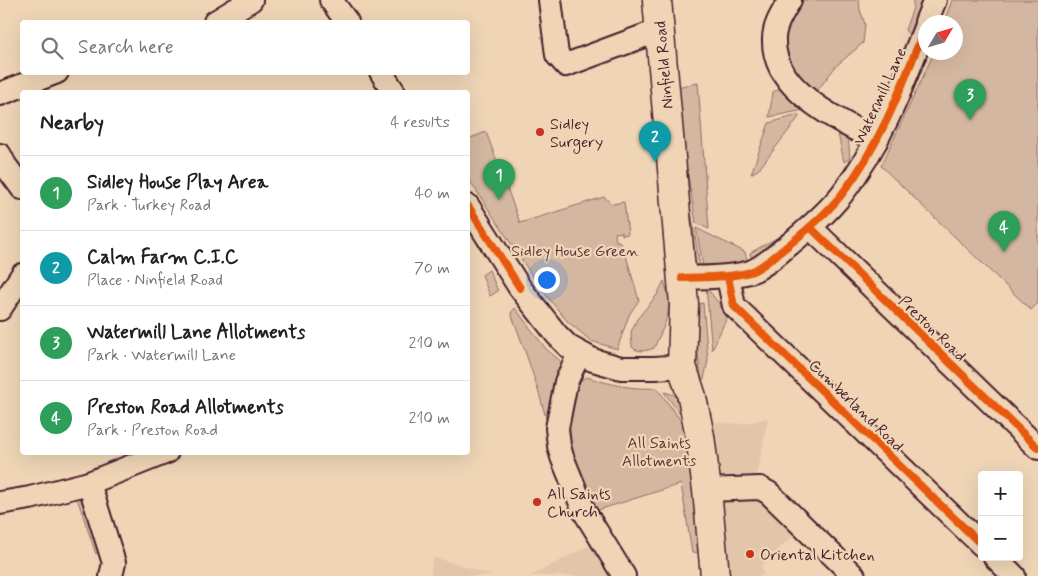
<!DOCTYPE html>
<html lang="en">
<head>
<meta charset="utf-8">
<style>
  body { margin:0; font-family:Mynerve,sans-serif; background:#f2f2f2; color:#202124 }
  .controls { position:absolute; right:15px; bottom:15px; display:grid; overflow:hidden; border-radius:5px; box-shadow:0 5px 20px #0002 }
  .controls button { width:45px; height:45px; display:grid; place-items:center; padding:0; border:0; border-bottom:1px solid #e0e0e0; background:#fff; color:#202124; font:25px sans-serif }
  .compass { position:absolute; left:918px; top:15px; width:45px; height:45px; border-radius:50%; background:#fff; box-shadow:0 5px 20px #0002; rotate:52deg }
  .you { position:absolute; left:546px; top:279px; width:18px; height:18px; margin:-12px; border:4px solid #fff; border-radius:50%; background:#1a73e8; box-shadow:0 0 0 8px #1a73e833 }
  .badge { display:grid; place-items:center; width:32px; height:32px; border-radius:50%; background:#c8321e; color:#fff; font-size:16px; font-weight:700 }
  .pin { position:absolute; translate:-50% -41px; filter:drop-shadow(0 1px 2px #0008) }
  .pin::after { content:''; position:absolute; top:26px; width:18px; height:15px; background:inherit; clip-path:polygon(0 0,100% 0,50% 100%) }
  .list { margin:0; padding:0; list-style:none }
  h2 { display:flex; justify-content:space-between; align-items:center; height:65px; margin:0; padding:0 20px; font-size:21px }
  h2 small { font-size:16px; font-weight:400; color:#757577 }
  .list li { display:grid; grid-template-columns:32px 1fr auto; gap:15px; align-items:center; box-sizing:border-box; height:75px; padding:0 20px; border-top:1px solid #e0e0e0 }
  .list b { display:block; font-size:19px; white-space:nowrap }
  .list p { margin:0; font-size:16px; white-space:nowrap; color:#757577 }
  .list em { font-size:16px; font-style:normal; color:#757577 }
  .icon { flex:none; width:28px; height:28px; fill:none; stroke:currentColor; stroke-width:2; stroke-linecap:round; stroke-linejoin:round }
  .map { position:relative; flex:none; width:1038px; height:576px; overflow:hidden }
  .search { position:absolute; background:#fff; box-shadow:0 5px 20px #0002; left:20px; top:20px; width:450px; height:55px; display:flex; align-items:center; gap:12px; box-sizing:border-box; padding:0 18px; border-radius:5px; color:#757577; font-size:19px }
  .panel { position:absolute; background:#fff; box-shadow:0 5px 20px #0002; left:20px; top:90px; width:450px; height:365px; border-radius:5px }
  .map>svg:first-child { display:block }
  .built { fill:#e1c6aa }
  .green { fill:#d4b7a0; stroke:#8f6b66 }
  .lines { fill:none; stroke-linecap:round; stroke-linejoin:round }
  .minor-casing { stroke:#4a1f2b; stroke-width:26 }
  .major-casing { stroke:#4a1f2b; stroke-width:31 }
  .minor { stroke:#efd5b6; stroke-width:22 }
  .major { stroke:#efd5b6; stroke-width:28 }
  .cycleway-casing { stroke:#efd5b6; stroke-width:11 }
  .cycleway { stroke:#e8590c; stroke-width:8 }
  .poi-dot { fill:#c8321e; stroke:#efd5b6; stroke-width:2 }
  .labels { text-anchor:middle; stroke-width:4.5; stroke-linejoin:round; paint-order:stroke }
  .street-label { font-size:16px; fill:#4a1f2b; stroke:#efd5b6 }
  .poi-label { font-size:16px; fill:#4a1f2b; stroke:#efd5b6; text-anchor:start }
  .park-label { font-size:16px; fill:#5f363d; stroke:#efd5b6 }
</style>
</head>
<body>
<div class="map">
<svg width="1038" height="576" viewBox="0 0 1038 576">
  <rect width="100%" height="100%" fill="#efd5b6"/>
  <filter id="ink" filterUnits="userSpaceOnUse"><feTurbulence type="fractalNoise" baseFrequency=".02" numOctaves="2"/><feDisplacementMap in="SourceGraphic" scale="10" xChannelSelector="R" yChannelSelector="G"/><feConvolveMatrix kernelMatrix="1 2 1 2 8 2 1 2 1" color-interpolation-filters="sRGB"/></filter>
  <g filter="url(#ink)">
    <!-- built -->
    <g class="built">
      <polygon points="768,418 756,481 795,534 762,565 763,576 722,576 706,421 742,424"/>
      <polygon points="594,543 615,576 531,576"/>
      <polygon points="433,558 452,562 492,576 430,576"/>
    </g>
    <!-- green -->
    <g class="green">
      <polygon points="798,0 859,0 860,10 865,24 863,43 836,66 817,91 804,84 783,56 784,23"/>
      <polygon points="913,0 923,0 910,36 905,30 913,8"/>
      <polygon points="952,0 1038,0 1038,303 1031,310 881,166 934,53 956,52 956,22 944,22"/>
      <polygon points="698,83 709,229 696,223 685,159 676,87"/>
      <polygon points="781,88 804,110 769,117 773,92"/>
      <polygon points="798,115 799,117 759,169 751,174 769,123"/>
      <polygon points="836,124 848,136 850,158 844,162"/>
      <polygon points="486,132 520,223 604,197 612,204 624,202 628,234 622,235 622,232 615,233 616,241 619,241 624,249 639,300 629,315 617,349 591,341 567,321 541,289 468,178 468,139"/>
      <polygon points="683,198 689,199 700,266 688,262"/>
      <polygon points="696,228 745,252 748,265 703,266"/>
      <polygon points="787,232 753,263 750,253"/>
      <polygon points="489,270 498,291 490,296 482,275"/>
      <path d="M664,281C666,288 669,295 669,301C670,317 660,334 654,348C646,351 638,353 632,347L631,332L637,319L657,295Z"/>
      <polygon points="706,287 728,315 712,350"/>
      <polygon points="703,303 708,360 704,379 701,379 692,305"/>
      <path d="M515,308L546,349L564,364L552,443C542,398 527,355 511,313Z"/>
      <path d="M587,377C609,384 633,390 657,388L692,436L707,550L692,553L681,484L592,512L567,447L568,411L571,395L579,381Z"/>
      <polygon points="664,392 675,395 683,400 690,428"/>
      <polygon points="77,498 83,498 102,549 96,554"/>
    </g>
    <g class="lines">
      <defs>
        <g id="minor">
          <polyline points="331,0 347,22"/>
          <polyline points="550,0 557,55 566,65 660,30"/>
          <path d="M790,0C783,12 774,25 774,39C772,91 839,119 876,141"/>
          <polyline points="215,22 251,0"/>
          <polyline points="926,22 935,0"/>
          <polyline points="381,72 394,92"/>
          <polyline points="0,94 57,72"/>
          <polyline points="0,155 5,165 22,188"/>
          <polyline points="468,206 520,288 557,335 569,347 593,360 621,368 655,368 682,366"/>
          <polyline points="810,227 1038,448"/>
          <polyline points="728,277 734,306 982,545"/>
          <path d="M682,278C705,277 728,278 750,272C764,267 778,253 790,244C808,229 827,213 842,194C881,144 903,84 926,25"/>
          <polyline points="0,309 22,275"/>
          <polyline points="579,354 566,382 557,428 559,446 562,457 584,511 624,576"/>
          <polyline points="89,483 114,563 111,576"/>
          <polyline points="707,490 760,488 769,493 854,576"/>
          <polyline points="0,503 30,498 89,483 167,452"/>
          <polyline points="995,557 1014,576"/>
        </g>
        <polyline id="major" points="657,0 684,304 682,366 692,397 700,436 707,490 715,576"/>
      </defs>
      <!-- minor casing -->
      <use href="#minor" class="minor-casing"/>
      <!-- major casing -->
      <use href="#major" class="major-casing"/>
      <!-- minor -->
      <use href="#minor" class="minor"/>
      <!-- major -->
      <use href="#major" class="major"/>
      <defs>
        <g id="cycleway">
          <polyline points="468,206 520,288"/>
          <polyline points="810,227 1038,448"/>
          <polyline points="728,277 734,306 982,545"/>
          <path d="M682,278C705,277 728,278 750,272C764,267 778,253 790,244C808,229 827,213 842,194C881,144 903,84 926,25"/>
        </g>
      </defs>
      <!-- cycleway casing -->
      <use href="#cycleway" class="cycleway-casing"/>
      <!-- cycleway -->
      <use href="#cycleway" class="cycleway"/>
    </g>
  </g>
  <!-- markers -->
  <g class="poi-dot">
    <circle cx="540" cy="132" r="5"/>
    <circle cx="537" cy="502" r="5"/>
    <circle cx="750" cy="554" r="5"/>
  </g>
  <g class="labels">
    <!-- street labels -->
    <g class="street-label">
      <text transform="translate(663 65) rotate(-95)" y="6">Ninfield Road</text>
      <text transform="translate(879 96) rotate(-65)" y="6">Watermill Lane</text>
      <text transform="translate(933 328) rotate(44)" y="6">Preston Road</text>
      <text transform="translate(857 405) rotate(44)" y="6">Cumberland Road</text>
    </g>
    <!-- poi labels -->
    <g class="poi-label">
      <text x="550" y="129">Sidley<tspan x="550" dy="18">Surgery</tspan></text>
      <text x="547" y="499">All Saints<tspan x="547" dy="18">Church</tspan></text>
      <text x="760" y="560">Oriental Kitchen</text>
    </g>
    <!-- park labels -->
    <g class="park-label">
      <text x="575" y="256">Sidley House Green</text>
      <text x="659" y="448">All Saints<tspan x="659" dy="18">Allotments</tspan></text>
    </g>
  </g>
</svg>
<div class="controls">
<button>+</button>
<button>−</button>
</div>
<svg class="compass" viewBox="-18 -18 36 36"><path d="M0-13l5 13h-10z" fill="#e53935"/><path d="M0 13l5-13h-10z" fill="#757577"/></svg>
<div class="you"></div>
<div class="pin badge" style="left:499px;top:200px;background:#2e9e5b">1</div>
<div class="pin badge" style="left:655px;top:162px;background:#0f9aa8">2</div>
<div class="pin badge" style="left:970px;top:120px;background:#2e9e5b">3</div>
<div class="pin badge" style="left:1004px;top:252px;background:#2e9e5b">4</div>
<div class="search"><svg class="icon" aria-label="search" viewBox="0 0 24 24"><circle cx="10" cy="10" r="6"/><path d="M15 15l6 6"/></svg>Search here</div>
<section class="panel">
<h2>Nearby<small>4 results</small></h2>
<ul class="list">
<li><span class="badge" style="background:#2e9e5b">1</span><div><b>Sidley House Play Area</b><p>Park · Turkey Road</p></div><em>40 m</em></li>
<li><span class="badge" style="background:#0f9aa8">2</span><div><b>Calm Farm C.I.C</b><p>Place · Ninfield Road</p></div><em>70 m</em></li>
<li><span class="badge" style="background:#2e9e5b">3</span><div><b>Watermill Lane Allotments</b><p>Park · Watermill Lane</p></div><em>210 m</em></li>
<li><span class="badge" style="background:#2e9e5b">4</span><div><b>Preston Road Allotments</b><p>Park · Preston Road</p></div><em>210 m</em></li>
</ul>
</section>
</div>
</body>
</html>
